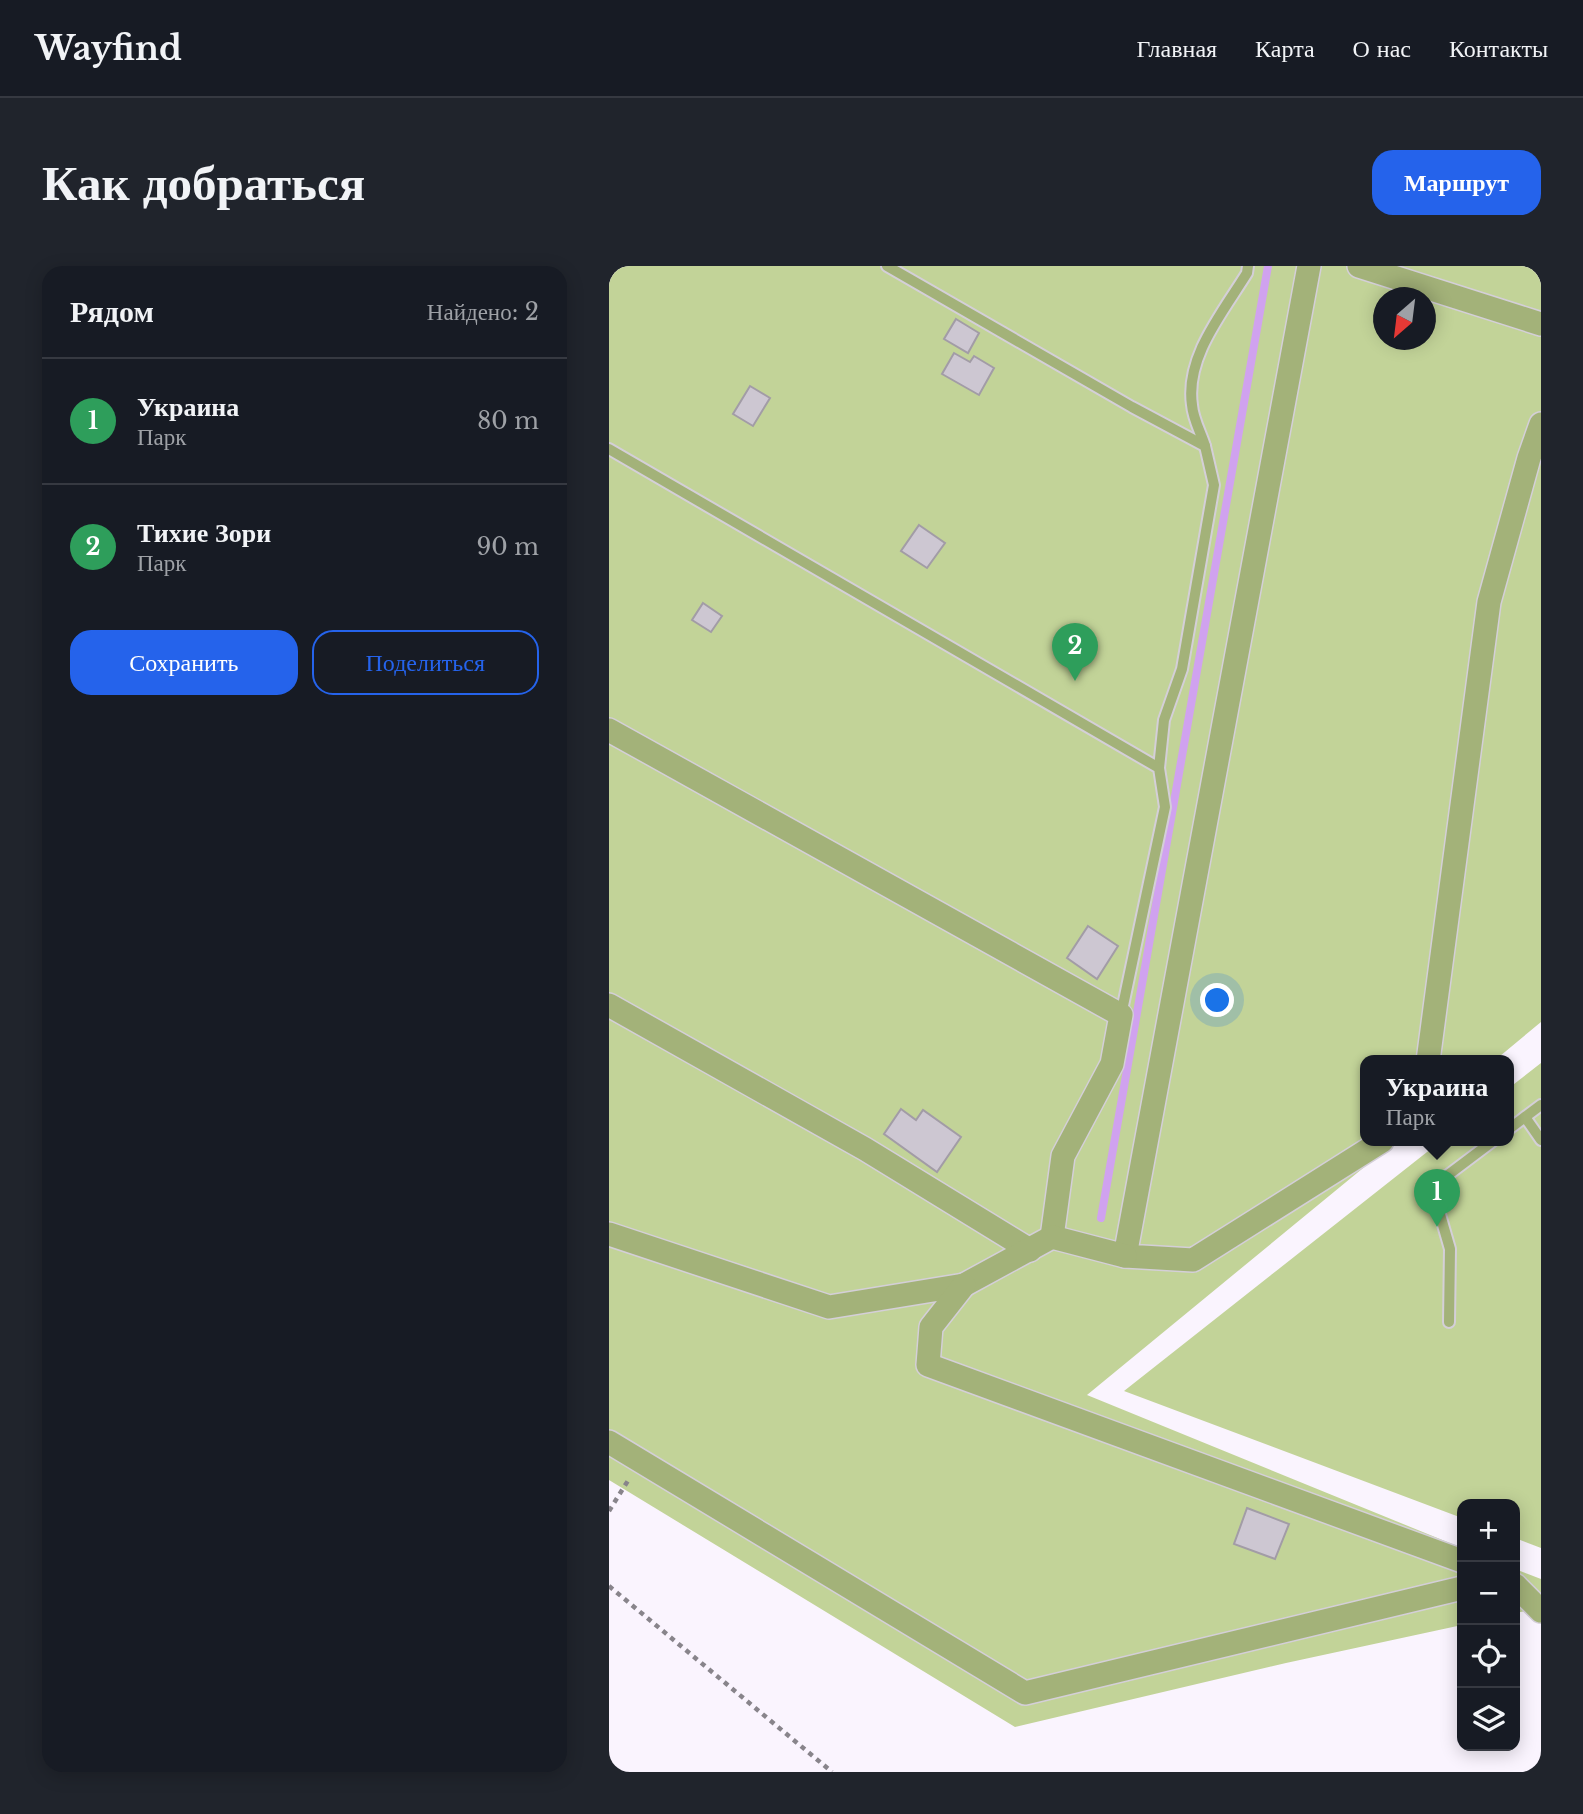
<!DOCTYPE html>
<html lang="ru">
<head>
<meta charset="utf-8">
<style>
  body { margin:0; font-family:"Libre Baskerville",serif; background:#20242c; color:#f1f3f6 }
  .controls { position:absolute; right:21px; bottom:21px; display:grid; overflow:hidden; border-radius:14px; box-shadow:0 4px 18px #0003 }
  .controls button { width:63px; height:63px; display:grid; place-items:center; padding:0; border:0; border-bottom:2px solid #363941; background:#171b24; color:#f1f3f6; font:35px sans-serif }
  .compass { position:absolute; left:764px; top:21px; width:63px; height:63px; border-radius:50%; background:#171b24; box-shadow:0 4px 18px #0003; rotate:208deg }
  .you { position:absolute; left:609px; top:735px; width:24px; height:24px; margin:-18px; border:5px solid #fff; border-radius:50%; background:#1a73e8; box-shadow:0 0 0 10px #1a73e833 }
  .badge { display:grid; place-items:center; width:46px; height:46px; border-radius:50%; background:#2563eb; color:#fff; font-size:23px; font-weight:700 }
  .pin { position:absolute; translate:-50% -58px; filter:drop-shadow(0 2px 4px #0008) }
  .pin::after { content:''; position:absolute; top:37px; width:24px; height:21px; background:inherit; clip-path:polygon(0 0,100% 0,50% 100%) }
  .popup { position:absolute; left:751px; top:789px; width:154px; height:91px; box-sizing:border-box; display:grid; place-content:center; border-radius:14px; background:#171b24; filter:drop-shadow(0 2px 5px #0005); font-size:23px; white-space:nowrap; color:#9ea1a6 }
  .popup b { font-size:26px; color:#f1f3f6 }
  .popup::after { content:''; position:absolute; left:50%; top:100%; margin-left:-14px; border:14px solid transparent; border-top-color:#171b24 }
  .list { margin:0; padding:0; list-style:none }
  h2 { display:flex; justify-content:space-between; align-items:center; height:91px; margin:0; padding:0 28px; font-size:30px }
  h2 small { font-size:23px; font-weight:400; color:#9ea1a6 }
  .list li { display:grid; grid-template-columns:46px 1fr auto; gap:21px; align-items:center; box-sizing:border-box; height:126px; padding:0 28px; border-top:2px solid #363941 }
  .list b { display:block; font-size:26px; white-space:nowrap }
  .list p { margin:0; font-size:23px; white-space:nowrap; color:#9ea1a6 }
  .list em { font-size:23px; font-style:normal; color:#9ea1a6 }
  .actions { display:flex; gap:14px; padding:21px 28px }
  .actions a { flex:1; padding:16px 0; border:2px solid #2563eb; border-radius:21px; text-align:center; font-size:24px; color:#2563eb }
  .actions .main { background:#2563eb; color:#fff }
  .icon { flex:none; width:38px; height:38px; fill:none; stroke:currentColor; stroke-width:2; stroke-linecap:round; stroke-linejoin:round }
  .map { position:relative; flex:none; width:932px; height:1506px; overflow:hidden; border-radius:21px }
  header { display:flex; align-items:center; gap:42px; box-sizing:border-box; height:98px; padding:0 35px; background:#171b24; border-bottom:2px solid #363941 }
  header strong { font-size:33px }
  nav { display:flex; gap:38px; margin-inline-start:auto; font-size:24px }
  .intro { display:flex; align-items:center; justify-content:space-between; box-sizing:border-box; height:168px; padding:0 42px }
  h1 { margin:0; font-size:49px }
  .button { padding:18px 32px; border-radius:21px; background:#2563eb; color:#fff; font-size:24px; font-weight:700 }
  main { display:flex; gap:42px; padding:0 42px }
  aside { flex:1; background:#171b24; border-radius:21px; box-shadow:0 4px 18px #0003 }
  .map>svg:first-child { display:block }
  .green { fill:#c2d398; fill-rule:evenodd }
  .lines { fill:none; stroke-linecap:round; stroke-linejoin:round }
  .stream { stroke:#d0a2ef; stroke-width:8 }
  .building { fill:#cdc7d2; stroke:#a29ca6; stroke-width:2 }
  .lane-casing { stroke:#d4cfd8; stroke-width:14 }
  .street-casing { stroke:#d4cfd8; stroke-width:26 }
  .path { stroke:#88848b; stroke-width:4.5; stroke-dasharray:5 5; stroke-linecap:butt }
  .lane { stroke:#a3b279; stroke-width:10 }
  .street { stroke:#a3b279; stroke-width:23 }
</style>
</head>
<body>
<header>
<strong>Wayfind</strong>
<nav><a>Главная</a><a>Карта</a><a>О нас</a><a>Контакты</a></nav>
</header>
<div class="intro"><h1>Как добраться</h1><a class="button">Маршрут</a></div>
<main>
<aside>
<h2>Рядом<small>Найдено: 2</small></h2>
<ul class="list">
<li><span class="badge" style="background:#2e9e5b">1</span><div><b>Украина</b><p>Парк</p></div><em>80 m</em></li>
<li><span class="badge" style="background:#2e9e5b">2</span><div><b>Тихие Зори</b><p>Парк</p></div><em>90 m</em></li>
</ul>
<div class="actions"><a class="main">Сохранить</a><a>Поделиться</a></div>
</aside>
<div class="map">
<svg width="932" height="1506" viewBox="0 0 932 1506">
  <rect width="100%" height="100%" fill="#faf4fe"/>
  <!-- green -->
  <g class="green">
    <path d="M0,0H932V756L885,795H756V875H787L478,1129L853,1282V1359L677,1397L406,1461L0,1214ZM774,32H816V74H774Z"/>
    <polygon points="932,797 932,1282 906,1272 906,1238 853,1238 853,1252 515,1125 832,875 900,875 900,822"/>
    <polygon points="906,1303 932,1313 932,1342 906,1347"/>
  </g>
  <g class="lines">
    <!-- stream -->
    <polyline class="stream" points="492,952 659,0"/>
  </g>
  <!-- building -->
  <g class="building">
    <polygon points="347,53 370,67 359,87 335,73"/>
    <polygon points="345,87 361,96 365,90 385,102 370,129 333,108"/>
    <polygon points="141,120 161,132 144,160 124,148"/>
    <polygon points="310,259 336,277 318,302 292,285"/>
    <polygon points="94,337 113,350 102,366 83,354"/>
    <polygon points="479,660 509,680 488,713 458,692"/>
    <polygon points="292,843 307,854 314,844 352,871 328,906 275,868"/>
    <polygon points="638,1242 680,1258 666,1293 625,1278"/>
  </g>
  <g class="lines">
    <defs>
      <g id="lane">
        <polyline points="278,0 523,141 596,180 605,219 573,403 555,454 550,502"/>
        <path d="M596,180C592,167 584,153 583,139C576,91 614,46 638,7L639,0"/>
        <polyline points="0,183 550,502 556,541 512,749"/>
        <polyline points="916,851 932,874"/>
        <polyline points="900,863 932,839"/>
        <polyline points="840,1056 841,983 823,921 884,875"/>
      </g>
      <g id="street">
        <polyline points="700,0 516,990 584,994 773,875"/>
        <polyline points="750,0 932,58"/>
        <polyline points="0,464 512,749 503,798 454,890 443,971"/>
        <polyline points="0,739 256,883 421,984"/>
        <polyline points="819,795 880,336 920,192 932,158"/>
        <polyline points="0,968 220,1041 355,1019 443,971 516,990"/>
        <polyline points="355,1019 322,1061 319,1099 853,1295"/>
        <polyline points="0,1176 416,1427 853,1322"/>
        <polyline points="906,1319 932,1345"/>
      </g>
    </defs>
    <!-- lane casing -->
    <use href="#lane" class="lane-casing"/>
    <!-- street casing -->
    <use href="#street" class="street-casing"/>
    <!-- path -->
    <g class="path">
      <polyline points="0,1245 20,1213"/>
      <polyline points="0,1320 223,1506"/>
    </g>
    <!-- lane -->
    <use href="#lane" class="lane"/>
    <!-- street -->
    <use href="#street" class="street"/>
  </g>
</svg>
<div class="controls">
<button>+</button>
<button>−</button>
<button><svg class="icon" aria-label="locate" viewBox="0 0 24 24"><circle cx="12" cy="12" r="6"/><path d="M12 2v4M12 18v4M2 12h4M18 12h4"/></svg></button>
<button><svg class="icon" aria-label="layers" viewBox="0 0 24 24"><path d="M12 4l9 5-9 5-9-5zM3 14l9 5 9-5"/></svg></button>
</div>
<svg class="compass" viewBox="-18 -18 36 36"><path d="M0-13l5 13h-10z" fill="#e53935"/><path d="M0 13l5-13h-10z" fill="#9ea1a6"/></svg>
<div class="you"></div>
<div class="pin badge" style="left:828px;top:961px;background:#2e9e5b">1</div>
<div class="popup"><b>Украина</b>Парк</div>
<div class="pin badge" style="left:466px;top:415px;background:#2e9e5b">2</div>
</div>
</main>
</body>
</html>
